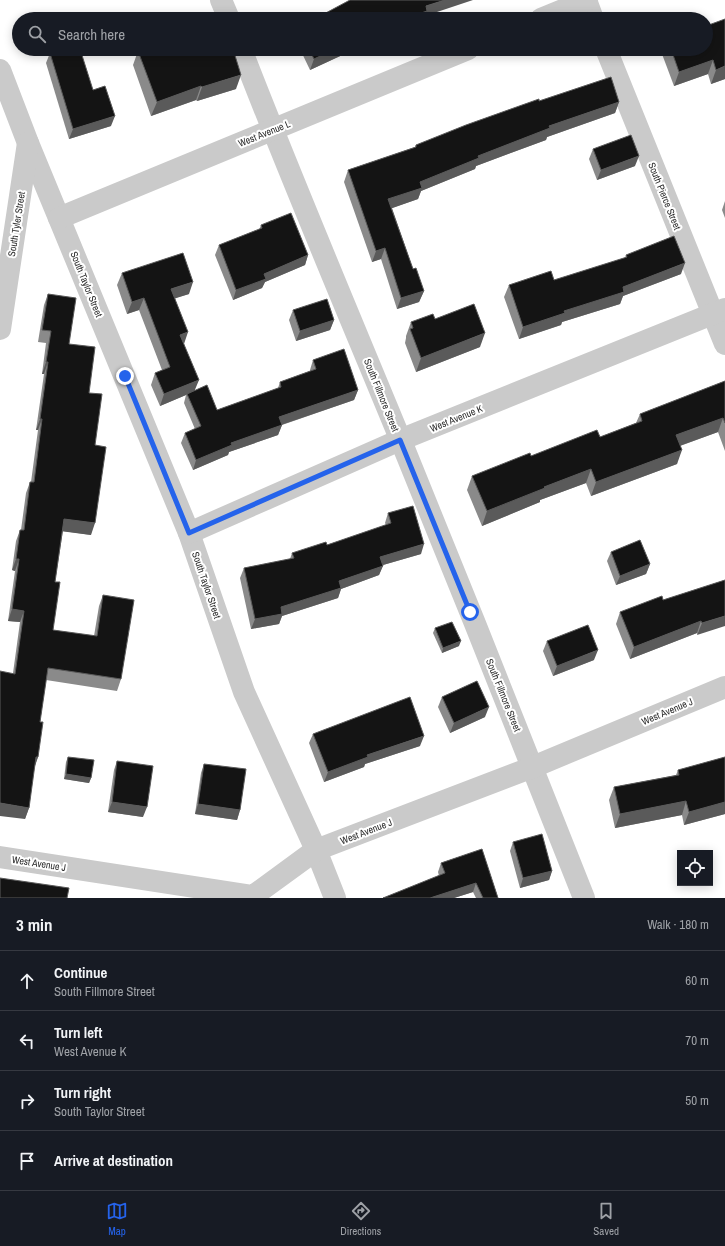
<!DOCTYPE html>
<html lang="en">
<head>
<meta charset="utf-8">
<style>
  body { margin:0; font-family:"Archivo Narrow",sans-serif; background:#20242c; color:#f1f3f6 }
  .controls { position:absolute; right:12px; bottom:12px; display:grid; overflow:hidden; border-radius:0px; box-shadow:0 2px 10px #0003 }
  .controls button { width:36px; height:36px; display:grid; place-items:center; padding:0; border:0; border-bottom:1px solid #363941; background:#171b24; color:#f1f3f6; font:20px sans-serif }
  .stop { position:absolute; width:12px; height:12px; margin:-9px; border:3px solid #2563eb; border-radius:50%; background:#fff }
  .stop.end { background:#2563eb; border-color:#fff; box-shadow:0 1px 4px #0008 }
  .list { margin:0; padding:0; list-style:none }
  h2 { display:flex; justify-content:space-between; align-items:center; height:52px; margin:0; padding:0 16px; font-size:17px }
  h2 small { font-size:13px; font-weight:400; color:#9ea1a6 }
  .list li { display:grid; grid-template-columns:26px 1fr auto; gap:12px; align-items:center; box-sizing:border-box; height:60px; padding:0 16px; border-top:1px solid #363941 }
  .list b { display:block; font-size:15px; white-space:nowrap }
  .list p { margin:0; font-size:13px; white-space:nowrap; color:#9ea1a6 }
  .list em { font-size:13px; font-style:normal; color:#9ea1a6 }
  .icon { flex:none; width:22px; height:22px; fill:none; stroke:currentColor; stroke-width:2; stroke-linecap:round; stroke-linejoin:round }
  .map { position:relative; flex:none; width:725px; height:898px; overflow:hidden }
  .search { position:absolute; background:#171b24; box-shadow:0 2px 10px #0003; left:12px; right:12px; top:12px; height:44px; display:flex; align-items:center; gap:10px; box-sizing:border-box; padding:0 14px; border-radius:22px; color:#9ea1a6; font-size:15px }
  .sheet { height:292px; background:#171b24 }
  nav { display:flex; justify-content:space-around; align-items:center; box-sizing:border-box; height:56px; border-top:1px solid #363941; background:#171b24; font-size:11px; color:#9ea1a6 }
  nav a { display:grid; justify-items:center; gap:2px }
  nav .on { color:#2563eb }
  .map>svg:first-child { display:block }
  .lines { fill:none; stroke-linecap:round; stroke-linejoin:round }
  .minor { stroke:#cacaca; stroke-width:22 }
  .wall { fill:#8a8a8a }
  .shaded-wall { fill:#5a5a5a }
  .building { fill:#141414; stroke:#5a5a5a }
  .route { stroke:#2563eb; stroke-width:5 }
  .labels { text-anchor:middle; stroke-width:4; stroke-linejoin:round; paint-order:stroke }
  .street-label { font-size:10px; fill:#2d2d2d; stroke:#fff }
</style>
</head>
<body>
<div class="map">
<svg width="725" height="898" viewBox="0 0 725 898">
  <rect width="100%" height="100%" fill="#fff"/>
  <g class="lines">
    <!-- minor -->
    <g class="minor">
      <polyline points="221,0 229,19"/>
      <polyline points="586,0 593,19"/>
      <polyline points="541,19 587,0"/>
      <path d="M241,49C292,181 347,310 401,441C463,593 524,745 584,898"/>
      <polyline points="606,49 725,344"/>
      <polyline points="0,70 28,143 189,533 244,692 316,850 335,898"/>
      <polyline points="59,218 468,49"/>
      <polyline points="0,329 28,143"/>
      <polyline points="189,533 400,440 725,309"/>
      <polyline points="0,857 253,896 316,850 533,767 725,687"/>
    </g>
  </g>
  <!-- wall -->
  <g class="wall">
    <polygon points="300,49 358,49 352,53 351,51 310,70"/>
    <polygon points="664,49 706,49 725,79 711,84 708,74 674,86 662,54"/>
    <polygon points="138,51 236,89 197,101 196,100 151,116 133,65"/>
    <polygon points="50,53 93,90 111,126 69,139 46,63"/>
    <polygon points="539,101 619,102 615,113 547,137 546,140 476,166 475,169 421,191 418,199 392,208 413,269 424,291 419,302 397,309 381,259 372,262 344,182 348,170 415,147 416,145"/>
    <polygon points="593,149 635,166 597,180 589,159"/>
    <polygon points="725,201 725,218 722,210"/>
    <polygon points="261,225 308,255 305,265 265,282 262,288 233,300 215,255 219,245 259,230"/>
    <polygon points="626,255 681,274 623,296 620,304 562,322 561,325 519,339 504,297 509,285 554,280 625,258"/>
    <polygon points="122,273 189,294 175,298 184,344 195,390 217,410 278,388 280,382 310,371 310,370 313,360 358,390 354,400 282,425 278,435 229,452 228,455 193,470 181,443 185,433 195,429 184,403 186,395 160,406 151,385 155,373 162,370 139,310 127,314 117,285"/>
    <polygon points="48,294 69,344 89,393 95,445 91,535 63,531 55,582 53,630 94,636 99,606 103,595 121,679 117,691 46,680 40,722 38,757 34,768 29,808 25,819 13,673 20,622 8,621 15,571 12,570 16,541 20,530 21,530 26,493 30,482 31,482 38,430 36,430 44,374 42,374 46,343 38,342 44,305"/>
    <polygon points="293,310 334,320 330,330 296,341 289,320"/>
    <polygon points="435,319 480,347 416,372 405,343 406,338 406,336 411,322"/>
    <polygon points="725,381 725,451 718,432 680,446 677,464 591,496 586,483 540,500 540,502 482,526 467,490 472,476 531,456 600,437 636,423 640,414"/>
    <polygon points="388,513 421,554 383,565 379,575 341,589 338,598 282,616 279,624 251,629 240,578 244,568 290,559 292,553 327,545 386,525 385,523"/>
    <polygon points="611,552 650,564 646,574 616,585 607,561"/>
    <polygon points="725,580 697,635 697,633 630,659 616,624 620,612 663,600"/>
    <polygon points="435,628 459,646 442,653 433,633"/>
    <polygon points="547,641 594,660 553,676 543,651"/>
    <polygon points="442,697 485,717 450,733 438,707"/>
    <polygon points="313,734 420,746 365,764 364,767 324,782 309,743"/>
    <polygon points="68,757 91,778 89,783 64,779 66,762"/>
    <polygon points="725,757 725,814 684,825 682,815 615,828 609,800 614,787 676,775 678,770"/>
    <polygon points="117,761 143,817 108,812 114,770"/>
    <polygon points="204,764 240,810 237,820 195,814 201,773"/>
    <polygon points="513,842 552,871 549,880 520,888 510,851"/>
    <polygon points="482,849 498,898 476,898 473,892 454,898 383,898 439,876 438,872 441,863"/>
  </g>
  <!-- shaded-wall -->
  <g class="shaded-wall">
    <polygon points="445,0 473,0 425,16 424,19 404,19 426,6"/>
    <polygon points="335,49 351,49 351,51 310,70 314,59"/>
    <polygon points="353,49 358,49 352,53"/>
    <polygon points="713,60 708,74 674,86 679,72"/>
    <polygon points="725,66 725,79 711,84 716,70"/>
    <polygon points="241,75 236,89 197,101 202,87"/>
    <polygon points="201,86 196,100 151,116 157,102"/>
    <polygon points="619,102 615,113 547,137 546,140 476,166 475,169 421,191 418,199 384,211 388,199 420,182 478,156 549,126"/>
    <polygon points="115,116 111,126 69,139 73,129"/>
    <polygon points="639,156 635,166 597,180 601,170"/>
    <polygon points="385,248 381,259 372,262 376,251"/>
    <polygon points="308,255 305,265 265,282 262,288 233,300 236,290 264,274"/>
    <polygon points="685,263 681,274 623,296 620,304 562,322 561,325 519,339 523,327 564,311 623,287"/>
    <polygon points="193,282 189,294 167,301 171,289"/>
    <polygon points="424,291 419,302 397,309 401,298"/>
    <polygon points="144,298 139,310 127,314 132,302"/>
    <polygon points="334,320 330,330 296,341 300,331"/>
    <polygon points="188,332 184,344 180,335"/>
    <polygon points="485,333 480,347 416,372 421,358"/>
    <polygon points="46,362 48,362 44,374 42,374"/>
    <polygon points="199,380 194,392 187,394 186,395 160,406 164,394"/>
    <polygon points="358,390 354,400 275,427 279,417"/>
    <polygon points="723,418 718,432 671,449 676,435"/>
    <polygon points="40,419 42,419 38,430 36,430"/>
    <polygon points="282,425 278,435 229,452 228,455 193,470 196,460 231,443"/>
    <polygon points="682,450 677,464 591,496 596,482"/>
    <polygon points="591,469 586,483 540,500 540,502 482,526 487,511 544,487"/>
    <polygon points="64,519 95,523 91,535 60,531"/>
    <polygon points="424,544 421,554 376,567 380,557"/>
    <polygon points="16,559 19,559 15,571 12,570"/>
    <polygon points="650,564 646,574 616,585 620,576"/>
    <polygon points="383,566 379,575 341,589 338,598 282,616 279,624 251,629 255,619 339,581"/>
    <polygon points="12,609 24,611 20,622 8,621"/>
    <polygon points="725,616 725,626 697,635 702,623"/>
    <polygon points="701,621 697,633 630,659 634,647"/>
    <polygon points="461,641 459,646 442,653 443,648"/>
    <polygon points="598,650 594,660 553,676 557,666"/>
    <polygon points="489,707 485,717 450,733 454,723"/>
    <polygon points="424,736 420,746 365,764 364,767 324,782 328,772 367,755"/>
    <polygon points="36,757 38,757 34,769"/>
    <polygon points="66,774 91,778 89,783 64,779"/>
    <polygon points="686,801 682,815 615,828 620,814"/>
    <polygon points="112,802 147,807 143,817 108,812"/>
    <polygon points="725,802 725,814 684,825 689,812"/>
    <polygon points="0,803 29,808 25,819 0,816"/>
    <polygon points="198,804 240,810 237,820 195,814"/>
    <polygon points="552,871 549,880 520,888 523,878"/>
    <polygon points="476,883 473,892 454,898 430,898"/>
  </g>
  <!-- building -->
  <g class="building">
    <polygon points="350,0 445,0 426,6 427,11 404,19 308,19 321,13 322,15"/>
    <polygon points="222,15 224,19 210,19"/>
    <polygon points="725,19 725,66 716,70 713,60 679,72 671,49 706,49 706,26"/>
    <polygon points="63,49 80,49 93,90 105,86 115,116 73,129 50,53"/>
    <polygon points="142,49 233,49 241,75 202,87 201,86 157,102 138,51"/>
    <polygon points="309,49 335,49 314,59"/>
    <polygon points="611,77 619,102 549,126 550,128 478,156 479,158 420,182 422,188 388,199 413,269 416,268 424,291 401,298 385,248 376,251 348,170 416,147 416,145 466,125 539,99 539,101"/>
    <polygon points="631,135 639,156 601,170 593,149"/>
    <polygon points="291,213 308,255 264,274 266,279 236,290 219,245 262,228 261,225"/>
    <polygon points="674,236 685,263 623,287 624,292 564,311 565,313 523,327 509,285 551,271 554,280 627,257 626,255"/>
    <polygon points="183,253 193,282 171,289 188,332 180,335 199,380 164,394 155,373 170,367 144,298 132,302 122,273"/>
    <polygon points="48,294 76,298 69,344 95,347 89,393 102,394 95,445 106,447 95,523 64,519 55,582 60,582 53,630 97,636 103,595 134,600 121,679 48,668 40,722 43,722 38,757 36,757 29,808 0,803 0,671 15,674 24,611 12,609 19,559 16,559 20,530 24,530 30,482 34,482 42,419 40,419 48,362 46,362 51,331 42,330"/>
    <polygon points="327,299 334,320 300,331 293,310"/>
    <polygon points="474,304 485,333 421,358 410,329 413,328 411,322 433,314 435,319"/>
    <polygon points="344,349 358,390 279,417 282,425 231,443 232,445 196,460 185,433 201,426 187,394 207,385 217,410 281,387 280,382 316,369 313,360"/>
    <polygon points="725,381 725,423 723,418 676,435 682,450 596,482 591,469 544,487 545,488 487,511 472,476 530,453 531,456 597,430 600,437 642,421 640,414"/>
    <polygon points="413,506 424,544 380,557 383,566 339,581 341,588 281,607 282,614 255,619 244,568 294,558 292,553 326,542 327,545 391,523 388,513"/>
    <polygon points="640,540 650,564 620,576 611,552"/>
    <polygon points="725,580 725,616 702,623 701,621 634,647 620,612 662,596 663,600"/>
    <polygon points="452,622 461,641 443,648 435,628"/>
    <polygon points="588,625 598,650 557,666 547,641"/>
    <polygon points="477,681 489,707 454,723 442,697"/>
    <polygon points="410,697 424,736 367,755 368,757 328,772 313,734"/>
    <polygon points="68,757 94,760 91,778 66,774"/>
    <polygon points="725,757 725,802 689,812 686,801 620,814 614,787 679,775 678,770"/>
    <polygon points="117,761 153,766 147,807 112,802"/>
    <polygon points="204,764 246,769 240,810 198,804"/>
    <polygon points="542,834 552,871 523,878 513,842"/>
    <polygon points="482,849 498,898 483,898 476,883 430,898 383,898 445,873 441,863"/>
    <polygon points="0,878 69,888 67,898 0,898"/>
  </g>
  <g class="lines">
    <!-- route -->
    <polyline class="route" points="125,376 189,533 400,440 470,612"/>
  </g>
  <g class="labels">
    <!-- street labels -->
    <g class="street-label">
      <text transform="translate(264 133) rotate(-22)" y="4">West Avenue L</text>
      <text transform="translate(665 196) rotate(68)" y="4">South Pierce Street</text>
      <text transform="translate(16 224) rotate(-81)" y="4">South Tyler Street</text>
      <text transform="translate(87 284) rotate(68)" y="4">South Taylor Street</text>
      <text transform="translate(382 395) rotate(68)" y="4">South Fillmore Street</text>
      <text transform="translate(456 418) rotate(-22)" y="4">West Avenue K</text>
      <text transform="translate(207 585) rotate(71)" y="4">South Taylor Street</text>
      <text transform="translate(504 695) rotate(68)" y="4">South Fillmore Street</text>
      <text transform="translate(667 711) rotate(-23)" y="4">West Avenue J</text>
      <text transform="translate(366 831) rotate(-21)" y="4">West Avenue J</text>
      <text transform="translate(39 863) rotate(9)" y="4">West Avenue J</text>
    </g>
  </g>
</svg>
<div class="controls">
<button><svg class="icon" aria-label="locate" viewBox="0 0 24 24"><circle cx="12" cy="12" r="6"/><path d="M12 2v4M12 18v4M2 12h4M18 12h4"/></svg></button>
</div>
<div class="stop" style="left:470px;top:612px"></div>
<div class="stop end" style="left:125px;top:376px"></div>
<div class="search"><svg class="icon" aria-label="search" viewBox="0 0 24 24"><circle cx="10" cy="10" r="6"/><path d="M15 15l6 6"/></svg>Search here</div>
</div>
<section class="sheet">
<h2>3 min<small>Walk · 180 m</small></h2>
<ul class="list">
<li><svg class="icon" aria-label="ahead" viewBox="0 0 24 24"><path d="M12 20V5M6 11l6-6 6 6"/></svg><div><b>Continue</b><p>South Fillmore Street</p></div><em>60 m</em></li>
<li><svg class="icon" aria-label="left" viewBox="0 0 24 24"><path d="M17 20v-9H6M10 6l-5 5 5 5"/></svg><div><b>Turn left</b><p>West Avenue K</p></div><em>70 m</em></li>
<li><svg class="icon" aria-label="right" viewBox="0 0 24 24"><path d="M7 20v-9h11M14 6l5 5-5 5"/></svg><div><b>Turn right</b><p>South Taylor Street</p></div><em>50 m</em></li>
<li><svg class="icon" aria-label="arrive" viewBox="0 0 24 24"><path d="M6 21V4h12l-3 4 3 4H6"/></svg><div><b>Arrive at destination</b></div></li>
</ul>
</section>
<nav>
<a class="on"><svg class="icon" aria-label="map" viewBox="0 0 24 24"><path d="M3 6l6-2 6 2 6-2v14l-6 2-6-2-6 2zM9 4v14M15 6v14"/></svg>Map</a>
<a><svg class="icon" aria-label="directions" viewBox="0 0 24 24"><path d="M12 3l9 9-9 9-9-9zM9 14v-3h6M13 9l2 2-2 2"/></svg>Directions</a>
<a><svg class="icon" aria-label="saved" viewBox="0 0 24 24"><path d="M7 4h10v16l-5-4-5 4z"/></svg>Saved</a>
</nav>
</body>
</html>
